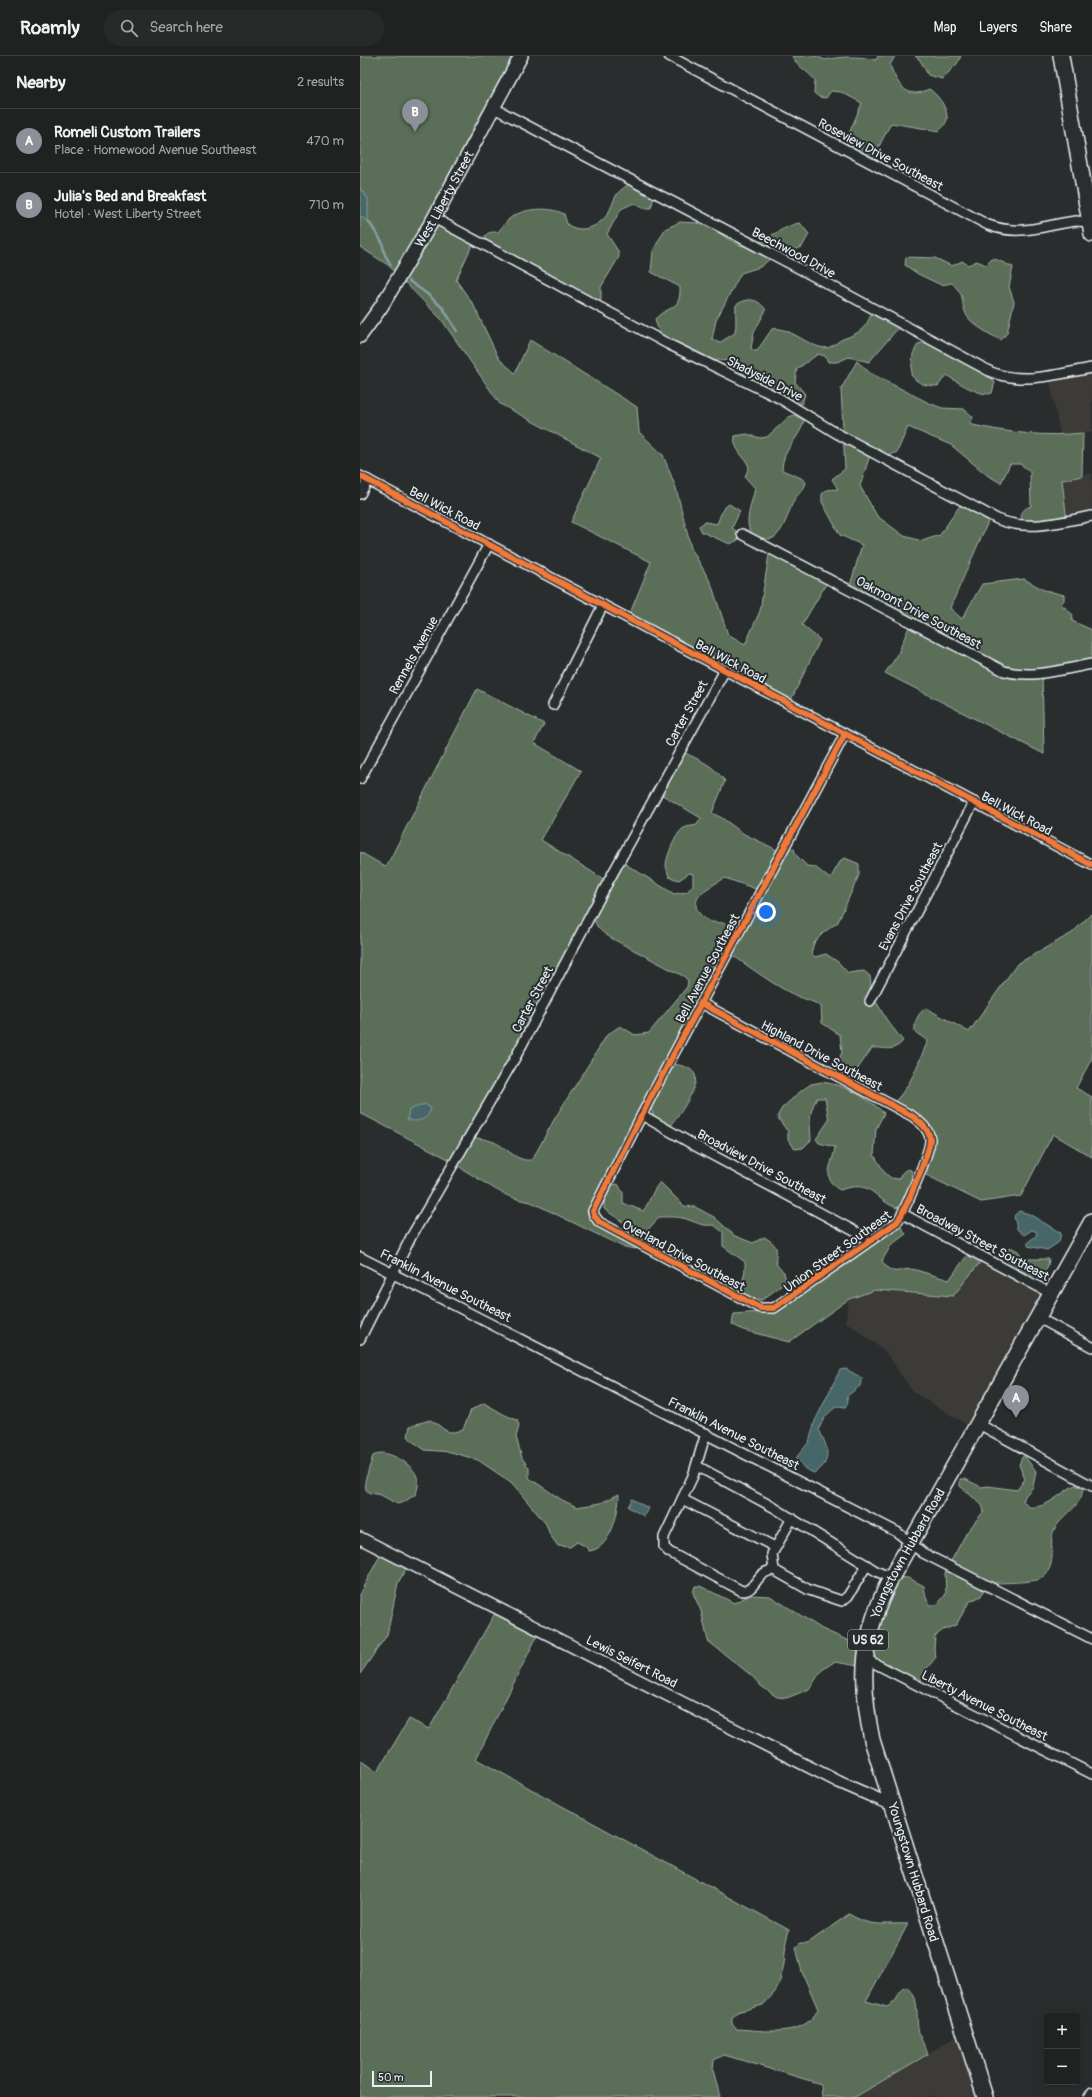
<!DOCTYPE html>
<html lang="en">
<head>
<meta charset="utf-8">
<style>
  body { margin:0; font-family:Pangolin,sans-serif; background:#282a2a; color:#f1f3f6 }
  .controls { position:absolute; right:12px; bottom:12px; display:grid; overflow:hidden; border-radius:4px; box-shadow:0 4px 16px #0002 }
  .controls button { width:36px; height:36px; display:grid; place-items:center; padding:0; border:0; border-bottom:1px solid #3d3f40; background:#202222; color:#f1f3f6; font:20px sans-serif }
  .scale { position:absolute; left:12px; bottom:10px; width:60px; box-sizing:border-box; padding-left:4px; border:2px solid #e8f1f8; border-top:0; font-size:11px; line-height:14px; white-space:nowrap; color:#e8f1f8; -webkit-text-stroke:3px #2a2d2e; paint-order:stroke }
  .you { position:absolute; left:406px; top:856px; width:14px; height:14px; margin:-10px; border:3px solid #fff; border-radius:50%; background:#1a73e8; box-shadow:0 0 0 6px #1a73e833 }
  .badge { display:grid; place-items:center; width:26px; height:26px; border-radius:50%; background:#8c9099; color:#fff; font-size:13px; font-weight:700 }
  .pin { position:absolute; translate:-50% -33px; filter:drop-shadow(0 1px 2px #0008) }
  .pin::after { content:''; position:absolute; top:21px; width:14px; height:12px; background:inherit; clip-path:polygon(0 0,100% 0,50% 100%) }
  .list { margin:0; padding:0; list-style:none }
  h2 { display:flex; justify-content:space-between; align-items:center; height:52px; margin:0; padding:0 16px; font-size:17px }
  h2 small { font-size:13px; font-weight:400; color:#a2a4a5 }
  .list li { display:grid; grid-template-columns:26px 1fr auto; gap:12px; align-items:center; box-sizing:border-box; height:64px; padding:0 16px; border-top:1px solid #3d3f40 }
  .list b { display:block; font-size:15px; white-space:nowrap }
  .list p { margin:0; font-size:13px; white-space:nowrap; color:#a2a4a5 }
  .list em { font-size:13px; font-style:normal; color:#a2a4a5 }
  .icon { flex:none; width:22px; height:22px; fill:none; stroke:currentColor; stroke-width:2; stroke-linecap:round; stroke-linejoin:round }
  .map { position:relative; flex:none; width:732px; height:2041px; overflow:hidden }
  header { display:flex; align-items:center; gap:24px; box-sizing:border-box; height:56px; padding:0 20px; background:#202222; border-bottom:1px solid #3d3f40 }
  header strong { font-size:19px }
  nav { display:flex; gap:22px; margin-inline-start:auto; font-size:14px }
  .search { width:280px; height:36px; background:#282a2a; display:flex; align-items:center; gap:10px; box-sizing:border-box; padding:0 14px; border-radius:22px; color:#a2a4a5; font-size:15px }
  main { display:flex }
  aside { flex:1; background:#202222 }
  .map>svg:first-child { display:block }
  .built { fill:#3e3b39 }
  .green { fill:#5a6e58; stroke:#a1b0a8 }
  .water { fill:#476668; stroke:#879ea2 }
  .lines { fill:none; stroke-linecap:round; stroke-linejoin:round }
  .stream { stroke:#879ea2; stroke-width:2.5 }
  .minor-casing { stroke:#e8f1f8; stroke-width:12 }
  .tertiary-casing { stroke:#e8f1f8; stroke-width:14 }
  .secondary-casing { stroke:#e8f1f8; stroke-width:16 }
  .primary-casing { stroke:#e8f1f8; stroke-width:18 }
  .minor { stroke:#2a2d2e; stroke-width:9 }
  .tertiary { stroke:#2a2d2e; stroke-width:11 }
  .secondary { stroke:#2a2d2e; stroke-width:13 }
  .primary { stroke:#2a2d2e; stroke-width:15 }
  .cycleway-casing { stroke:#2a2d2e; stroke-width:8 }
  .cycleway { stroke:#f17a3a; stroke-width:6 }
  .labels { text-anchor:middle; stroke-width:4; stroke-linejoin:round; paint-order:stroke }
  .shield { fill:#2a2d2e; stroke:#afb6bb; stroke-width:1 }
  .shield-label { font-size:12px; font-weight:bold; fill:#e8f1f8 }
  .street-label { font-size:13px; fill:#e8f1f8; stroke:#2a2d2e }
</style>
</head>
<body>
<header>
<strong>Roamly</strong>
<div class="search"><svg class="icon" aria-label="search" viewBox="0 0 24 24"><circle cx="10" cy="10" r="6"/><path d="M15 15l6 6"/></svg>Search here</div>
<nav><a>Map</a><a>Layers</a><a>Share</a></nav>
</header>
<main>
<aside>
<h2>Nearby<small>2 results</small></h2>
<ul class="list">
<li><span class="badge">A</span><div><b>Romeli Custom Trailers</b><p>Place · Homewood Avenue Southeast</p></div><em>470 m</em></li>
<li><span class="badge">B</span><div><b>Julia's Bed and Breakfast</b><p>Hotel · West Liberty Street</p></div><em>710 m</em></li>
</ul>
</aside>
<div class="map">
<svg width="732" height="2041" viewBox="0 0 732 2041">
  <rect width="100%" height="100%" fill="#2a2d2e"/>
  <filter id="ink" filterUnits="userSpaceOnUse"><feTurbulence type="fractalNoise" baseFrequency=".025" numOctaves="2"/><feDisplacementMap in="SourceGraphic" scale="8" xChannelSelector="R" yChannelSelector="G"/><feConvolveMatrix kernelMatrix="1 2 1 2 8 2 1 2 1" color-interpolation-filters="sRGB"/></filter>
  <g filter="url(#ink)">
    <!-- built -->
    <g class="built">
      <polygon points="732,312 732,376 700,379 689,320"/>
      <polygon points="732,417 732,460 707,465 702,424"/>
      <polygon points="624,1202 690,1237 614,1373 553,1336 525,1295 486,1266 488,1244 515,1234 592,1240"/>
      <polygon points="604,1976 625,2041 495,2041"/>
    </g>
    <!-- green -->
    <g class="green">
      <polygon points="0,0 161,0 74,162 114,185 96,224 113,248 139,303 155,317 170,284 277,351 279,376 303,399 316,432 331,492 351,527 368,579 385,589 400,555 410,492 469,523 442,569 460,584 429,648 268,562 291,506 211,466 241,402 140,348 81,263 28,209 0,191"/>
      <path d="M432,0H456L465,4C480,0 502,0 516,4L518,0H535L530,9C537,28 547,45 569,33C577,38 586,50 587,60C588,66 583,71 579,75L531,67L513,102L485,87L502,47L481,36L471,35L466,42L459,41L454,37L455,24C448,15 436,10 432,0Z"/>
      <polygon points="555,0 601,0 597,8 582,23 568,19 560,4"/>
      <path d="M270,127L294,141L291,152H283L274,147L261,153L247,178L258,195L259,201L241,231V244L237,246L155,203L143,193L134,191L123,184C126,176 130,176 138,176C142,172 145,167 149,163C162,152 189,150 204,158L207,168C220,178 237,172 247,159C252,152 253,143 258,137C261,133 267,130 270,127Z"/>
      <path d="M320,166C328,167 337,166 344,168C357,172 372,190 385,190C398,191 423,169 440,167L449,178L442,191L410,203L400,211L381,217L356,264L352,283L359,287L375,277C377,267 375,259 376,249C389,241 397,242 406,254L394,276L391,292L394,295H397L412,273C430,269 454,297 470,291C475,289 478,285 483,283C498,278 506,273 511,258L539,271L509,306L489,301L477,306H468L465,300L458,298L437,313L435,326L445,338L442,348H436L396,328L381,316L375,309L368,305L359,304L348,305L300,279L295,263C308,249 321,256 320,231L291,216L293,195L305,173Z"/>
      <path d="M546,201L575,202L592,210L602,205L608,209L617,205L626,209L633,202L653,211L649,231L654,246L647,277L641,284C632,280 609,267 606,258C599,242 607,242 592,227L581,229L558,218L545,209Z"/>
      <path d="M566,286L630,321L635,326L632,337C622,342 596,325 586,319L578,330C566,330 558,328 551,319L553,298L558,288Z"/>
      <path d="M497,305L510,317L569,347L582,352L604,353L613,361L610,368L613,369C648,377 686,381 723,377L722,420L702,424L707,465L663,470C660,460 660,454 671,450L670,415L660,408H650L641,427L627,419L591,389L548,371L537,396L528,400L511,396L500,430L517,460L544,480L562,485L580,479L603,445L631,459L590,552L602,563L622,528L664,523L684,534L704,539V544L701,548L713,559L712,565L732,574V608L682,617L684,698L525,617L537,600L551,566L489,533L502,489L480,479L462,446V438L466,434L478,433L472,423L485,413L481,333Z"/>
      <path d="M434,359L444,364C441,382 422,392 422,414L441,422L446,426C445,434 438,437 434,444C428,456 426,470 416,480C412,484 407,483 401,482C378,478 392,448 395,432L385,421L389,411C385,400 372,393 375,380L387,378L400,382L407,381L429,361Z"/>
      <polygon points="369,448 380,455 372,472 379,477 378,484 370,488 342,476 339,470 345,466 357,468 363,453"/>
      <path d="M117,633L184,668L174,687L221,715L181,784L248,826L109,1081C117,1082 127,1083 134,1086C148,1092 156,1106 172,1104L195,1062L247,979L260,970L275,979L289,977L327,931L328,925L325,921L251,882C245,878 238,874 235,866C232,853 255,819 262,806L314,838L327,836L333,829V818L329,817L319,824L309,821C308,817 306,812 306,808C307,800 316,776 324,772C328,770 334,770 337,769L341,762L299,737L319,702L325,697C344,706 352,709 365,725L352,757L362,762L384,778L417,794L396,833L365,822C354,829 327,840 339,857C341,860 348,865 352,866C360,867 368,867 377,869L227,1155C232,1173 257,1180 273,1189L276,1193L263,1191L171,1146C146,1142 137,1134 117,1122C108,1116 101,1113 94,1106L0,1057V796L26,811Z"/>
      <path d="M427,791L434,793L436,799L447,810L455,811L470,823L481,804L485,802L499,808V819L478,866L463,877L454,887L451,897L455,901L466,898L478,906L488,917L504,915L510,920L511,931L508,940L517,947L526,963L543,985C532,997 527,991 512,992L492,1021C483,1019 481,1016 477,1009L482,996L480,979L462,967L461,950C449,943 438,942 427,935C408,925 390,911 372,899Z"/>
      <path d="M732,857V1002L716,1032L732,1041V1101L693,1078L661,1140L621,1146L560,1116L569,1080L532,1049C553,1027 556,1011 568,985L555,976C554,966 558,957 566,952L609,976L657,908L712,877Z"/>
      <path d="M311,1008C319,1009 329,1010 334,1017C342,1027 317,1063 309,1072C300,1066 291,1062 291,1050Z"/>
      <path d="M462,1026C486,1029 506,1041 524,1057L516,1073L514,1099L525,1117L531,1122L539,1123C542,1117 544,1112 551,1114C554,1124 546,1146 537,1152C511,1142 514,1123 480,1134C459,1123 474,1106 475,1091L459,1087L456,1083L469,1064L465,1042H457C448,1058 450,1066 451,1084L443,1092L435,1093L428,1083V1076L418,1062V1059L422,1052L441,1035L451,1028Z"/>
      <path d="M300,1126L324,1150L335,1151L354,1161L375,1180L393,1187L404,1181C430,1195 404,1202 424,1216L426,1226L402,1244L382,1240C380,1226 386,1220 385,1206L363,1190V1176L354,1169C342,1170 340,1168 329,1164C320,1160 309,1161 299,1161L285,1177L280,1178L244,1153V1140L250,1129L258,1128L263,1137V1147L283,1155C290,1146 292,1135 300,1126Z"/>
      <path d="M541,1171L546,1178L531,1189L522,1205C535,1224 540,1210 556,1214C567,1217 578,1221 589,1224L608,1198L622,1204L593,1240L515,1234L489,1243L429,1286L383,1274L372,1268L374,1258L402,1256L415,1258L460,1225L485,1210L528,1177Z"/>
      <path d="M650,1191L658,1195L664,1203H689C687,1231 657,1217 646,1203L647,1195Z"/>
      <path d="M124,1347L145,1359L157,1364L159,1370L156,1381L162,1402L169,1412V1422L202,1444L217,1451L241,1447L259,1438C259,1456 251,1493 229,1495L225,1490L217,1486L210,1491L198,1490L190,1479L186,1468L152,1427L118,1404L91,1396L65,1394L52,1385L48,1380L50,1370L70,1364C85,1371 85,1381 103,1373L111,1354Z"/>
      <path d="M20,1397C34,1397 57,1411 58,1425C59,1429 57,1434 56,1438L44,1446L37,1448L21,1439L10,1437L6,1434L5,1425L13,1400Z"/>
      <path d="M662,1401H665L676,1415L673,1431L665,1440L663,1446L669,1451C687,1453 700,1437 715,1429L723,1432C722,1450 704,1458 695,1472C690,1481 692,1489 692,1499C692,1508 689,1518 680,1523C674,1526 642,1527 634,1527L627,1529L621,1540L609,1546L596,1569L583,1574L575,1580L574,1593L576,1601L564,1616L559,1630L506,1603L505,1611L474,1606L462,1614L449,1633L427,1642L417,1641L401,1630L392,1620L348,1585L341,1555L333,1537L335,1530H340L374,1547L390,1539L410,1540L462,1573L498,1589L507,1591L537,1521L548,1522L564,1530L566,1542L570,1549H577L586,1538L585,1517L590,1507L607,1476L624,1455L622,1449L600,1430V1423H605L621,1431L628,1430L657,1434L665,1423L659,1409Z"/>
      <polygon points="23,1494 49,1507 38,1527 27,1579 0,1618 0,1537"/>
      <path d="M138,1552L180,1574L116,1703L429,1874L426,1885L424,1908L419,1929L415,1936L403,1949L377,1956L372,1962V1968L376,1973C403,1974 445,1983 458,1953L442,1916L436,1891L440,1887H448L489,1858C512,1872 522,1867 548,1868L506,1945L527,1951L535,1946L542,1933L547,1931C562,1942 554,1965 560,1980C562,1987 566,1991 568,1998L495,2041H462L461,2028L364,1999L354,2004L353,2014L360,2041H0V1704L17,1716L49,1663L69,1673Z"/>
    </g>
    <!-- water -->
    <g class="water">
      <polygon points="0,132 8,143 8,166 0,160"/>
      <path d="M65,1048L71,1052C69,1063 57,1068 47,1063L49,1054Z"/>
      <polygon points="659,1155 669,1158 701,1177 699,1186 687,1194 668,1190 668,1186 676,1180 677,1176 672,1174 664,1179 657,1173 654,1160"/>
      <path d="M486,1313L502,1322L500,1330L487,1340L488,1347L485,1351L478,1350C468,1356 462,1363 459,1374C468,1390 473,1407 454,1417L445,1413L436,1402L449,1386L455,1365L480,1314Z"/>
      <polygon points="272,1443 288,1452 284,1460 268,1451"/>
    </g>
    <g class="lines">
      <!-- stream -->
      <g class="stream">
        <polyline points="9,166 22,186 25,199 31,209"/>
        <polyline points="49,225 66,237 83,252 97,275"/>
      </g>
      <defs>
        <g id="minor">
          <path d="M309,0L628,169C661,181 683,169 716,165C721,165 727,166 732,166"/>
          <path d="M134,52L442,214L631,316C664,329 698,318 732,312"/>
          <path d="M74,162L308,288L419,342L476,377L637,463C669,476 699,466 732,460"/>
          <polyline points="0,420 732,809"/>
          <polyline points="0,438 8,424"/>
          <path d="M382,478L644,615C672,623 704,613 732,608"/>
          <polyline points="193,649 243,549"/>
          <polyline points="0,723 129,488"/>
          <polyline points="510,945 614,746"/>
          <path d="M341,947L552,1060C560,1066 569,1073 570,1083C571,1094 544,1157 537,1166L414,1252H400L239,1166L234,1159L233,1155L295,1033L485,678"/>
          <polyline points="282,1059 341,1093 511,1184"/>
          <polyline points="543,1158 690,1237"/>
          <polyline points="0,1201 537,1476 563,1497 732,1583"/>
          <polyline points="677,1261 732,1291"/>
          <polyline points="0,1283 51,1181 155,1002 248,826 365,614"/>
          <polyline points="617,1367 732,1430"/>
          <path d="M346,1377L333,1420L304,1481V1491L309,1496L382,1535C397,1535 395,1515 414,1514L449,1534L482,1545L488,1540L507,1509"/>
          <polyline points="337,1410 413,1451 516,1515 531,1522"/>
          <polyline points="322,1443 415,1491"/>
          <polyline points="414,1514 412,1498 432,1462"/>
          <polyline points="506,1603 732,1718"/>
          <polyline points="729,2041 732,2036"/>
        </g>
        <polyline id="tertiary" points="0,1482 372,1672 479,1726 532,1749"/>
        <g id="secondary">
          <path id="s1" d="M0,280L21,251L74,162L161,0"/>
        </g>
        <g id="primary">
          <polyline points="701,0 732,178"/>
          <path id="s2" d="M625,2041L512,1684C499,1622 502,1578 531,1522L732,1165"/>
        </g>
      </defs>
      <!-- minor casing -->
      <use href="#minor" class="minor-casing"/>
      <!-- tertiary casing -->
      <use href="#tertiary" class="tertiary-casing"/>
      <!-- secondary casing -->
      <use href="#secondary" class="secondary-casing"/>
      <!-- primary casing -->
      <use href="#primary" class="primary-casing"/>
      <!-- minor -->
      <use href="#minor" class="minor"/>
      <!-- tertiary -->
      <use href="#tertiary" class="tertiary"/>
      <!-- secondary -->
      <use href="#secondary" class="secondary"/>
      <!-- primary -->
      <use href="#primary" class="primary"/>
      <defs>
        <g id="cycleway">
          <polyline points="0,420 732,809"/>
          <path d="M341,947L552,1060C560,1066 569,1073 570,1083C571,1094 544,1157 537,1166L414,1252H400L239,1166L234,1159L233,1155L295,1033L485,678"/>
        </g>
      </defs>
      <!-- cycleway casing -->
      <use href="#cycleway" class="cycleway-casing"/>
      <!-- cycleway -->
      <use href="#cycleway" class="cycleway"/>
    </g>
  </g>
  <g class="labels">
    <!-- shield labels -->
    <rect class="shield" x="488" y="1574" width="40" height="20" rx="3"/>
    <g class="shield-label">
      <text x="508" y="1588">US 62</text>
    </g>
    <!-- street labels -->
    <g class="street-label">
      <text transform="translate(521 98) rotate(28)" y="5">Roseview Drive Southeast</text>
      <text dy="5" stroke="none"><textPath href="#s1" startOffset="161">West Liberty Street</textPath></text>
      <text transform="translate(434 196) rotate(28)" y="5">Beechwood Drive</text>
      <text transform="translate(405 322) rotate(27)" y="5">Shadyside Drive</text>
      <text transform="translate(85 452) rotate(28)" y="5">Bell Wick Road</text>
      <text transform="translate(559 556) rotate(28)" y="5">Oakmont Drive Southeast</text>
      <text transform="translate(53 599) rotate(-61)" y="5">Rennels Avenue</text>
      <text transform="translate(371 605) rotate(28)" y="5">Bell Wick Road</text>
      <text transform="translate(326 657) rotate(-61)" y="5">Carter Street</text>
      <text transform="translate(657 757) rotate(28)" y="5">Bell Wick Road</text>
      <text transform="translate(550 840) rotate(-62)" y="5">Evans Drive Southeast</text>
      <text transform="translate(347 912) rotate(-62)" y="5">Bell Avenue Southeast</text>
      <text transform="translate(172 943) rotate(-62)" y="5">Carter Street</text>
      <text transform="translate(462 999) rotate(28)" y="5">Highland Drive Southeast</text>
      <text transform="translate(402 1110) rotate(28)" y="5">Broadview Drive Southeast</text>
      <text transform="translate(623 1186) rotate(28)" y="5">Broadway Street Southeast</text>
      <text transform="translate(477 1195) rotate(-36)" y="5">Union Street Southeast</text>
      <text transform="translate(324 1199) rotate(28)" y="5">Overland Drive Southeast</text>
      <text transform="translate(86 1229) rotate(27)" y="5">Franklin Avenue Southeast</text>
      <text transform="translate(374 1377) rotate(27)" y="5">Franklin Avenue Southeast</text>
      <text dy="5" stroke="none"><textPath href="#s2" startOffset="571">Youngstown Hubbard Road</textPath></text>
      <text transform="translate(272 1605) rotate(27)" y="5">Lewis Seifert Road</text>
      <text transform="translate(625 1649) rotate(27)" y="5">Liberty Avenue Southeast</text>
      <text transform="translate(554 1816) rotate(73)" y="5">Youngstown Hubbard Road</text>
    </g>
  </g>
</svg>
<div class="controls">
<button>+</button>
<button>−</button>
</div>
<div class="scale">50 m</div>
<div class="you"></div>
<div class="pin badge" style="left:656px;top:1362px">A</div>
<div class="pin badge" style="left:55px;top:76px">B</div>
</div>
</main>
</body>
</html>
